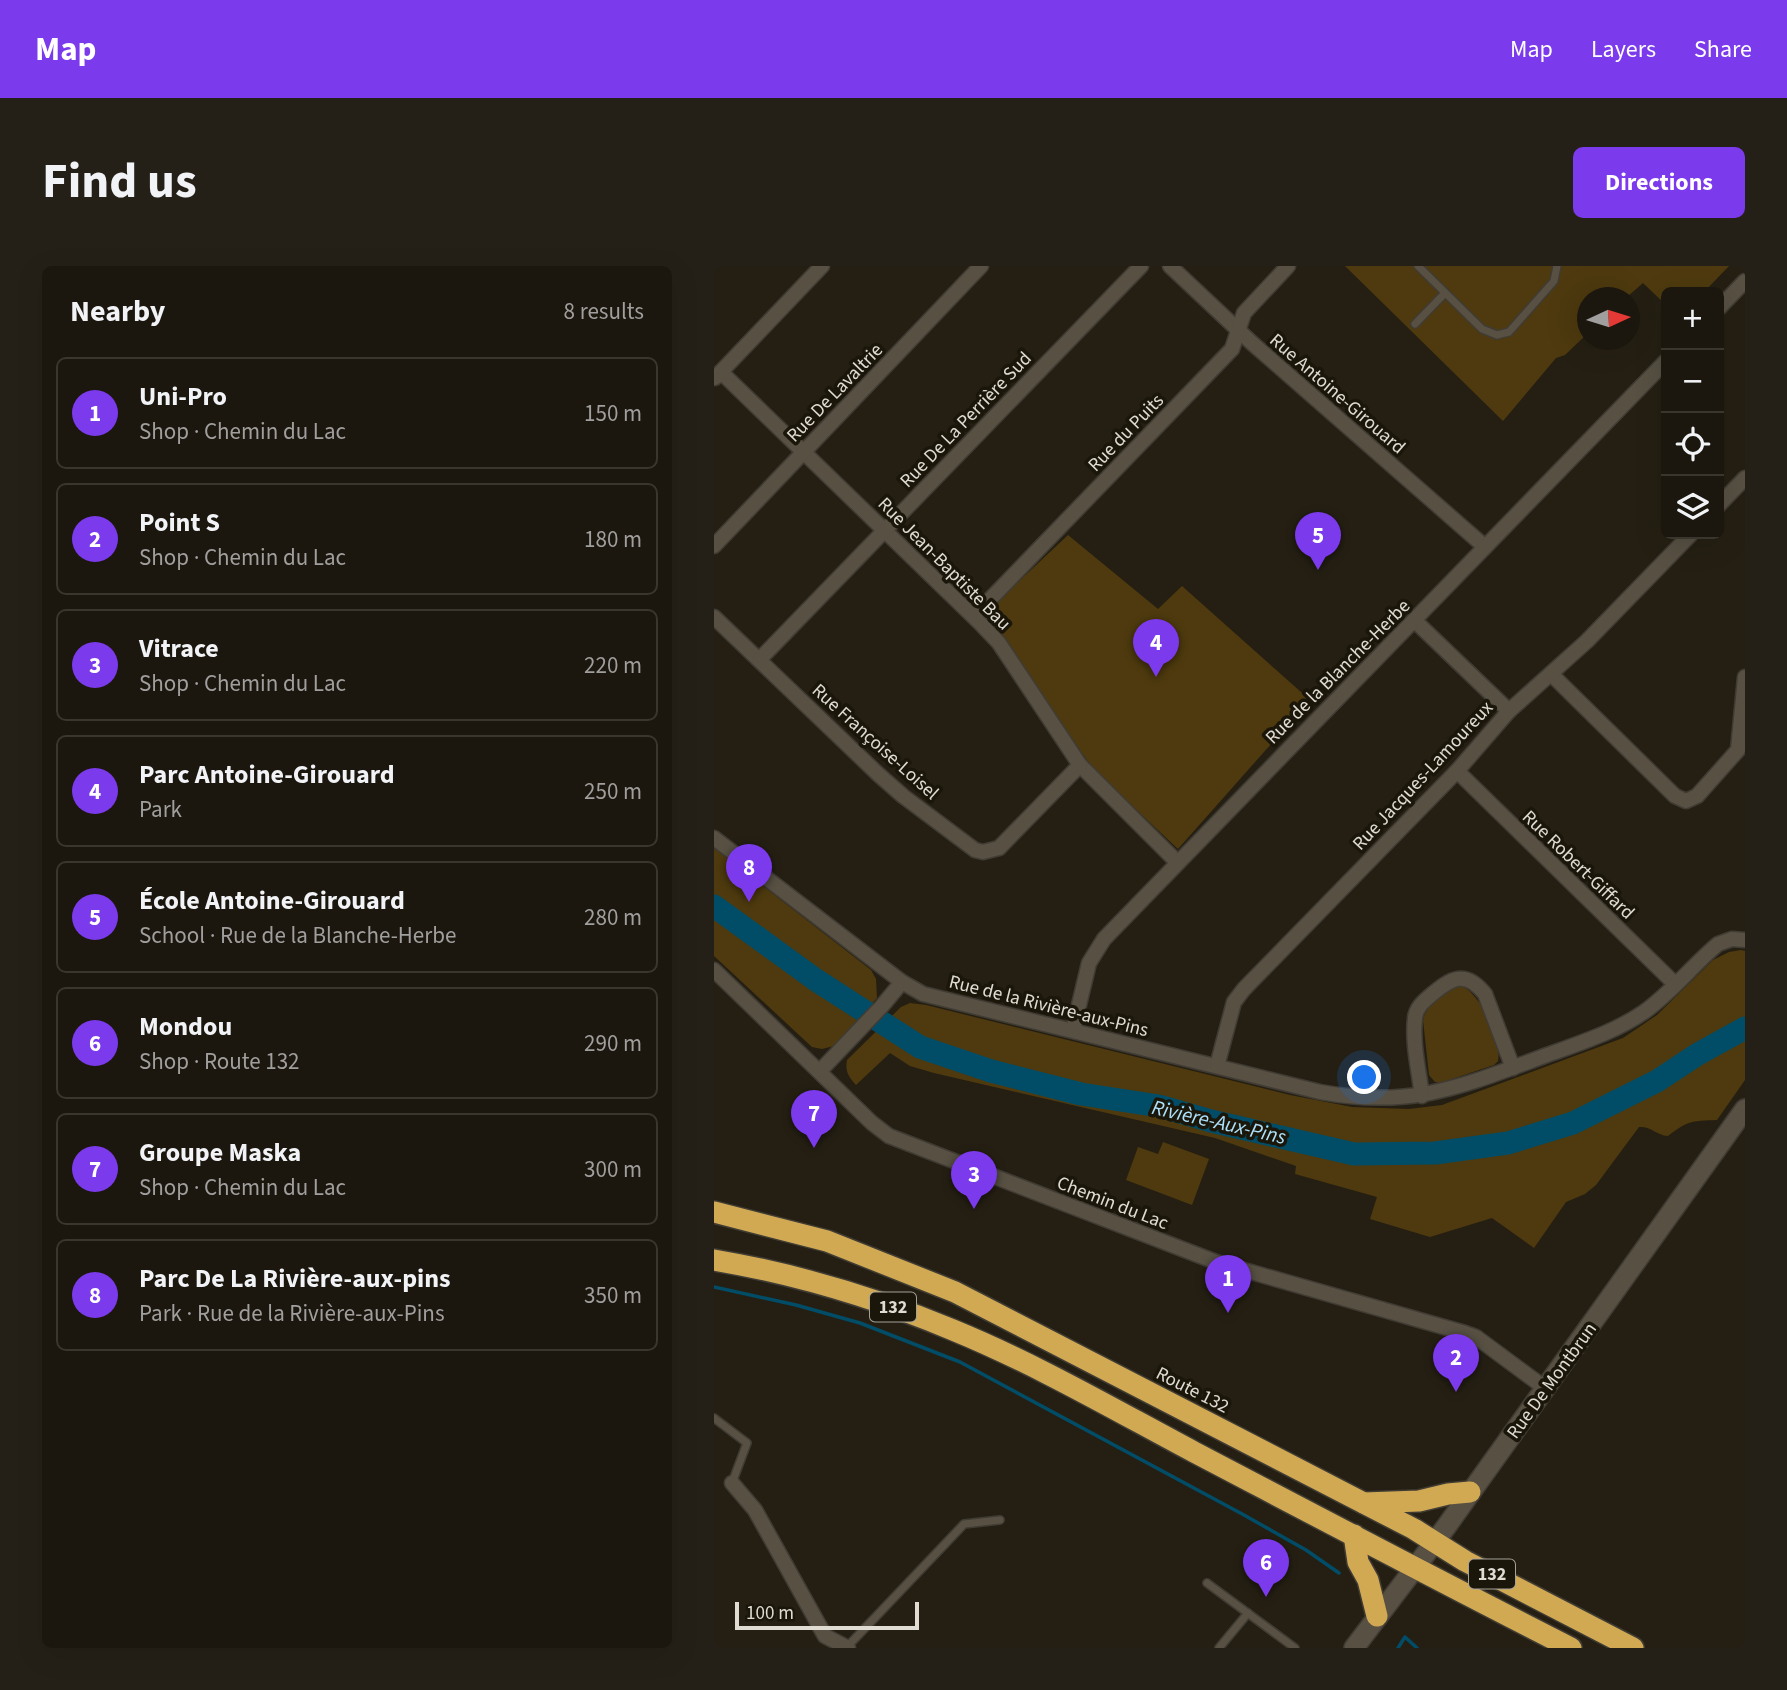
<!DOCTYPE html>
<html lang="en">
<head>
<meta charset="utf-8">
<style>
  body { margin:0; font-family:"Source Sans 3",sans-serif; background:#252017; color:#f1f3f6 }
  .controls { position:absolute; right:21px; top:21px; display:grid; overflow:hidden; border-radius:10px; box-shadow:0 7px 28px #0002 }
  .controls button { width:63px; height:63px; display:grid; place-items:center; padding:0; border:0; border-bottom:2px solid #3a362e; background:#1c170e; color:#f1f3f6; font:35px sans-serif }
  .compass { position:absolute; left:863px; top:21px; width:63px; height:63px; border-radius:50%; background:#1c170e; box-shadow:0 7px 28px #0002; rotate:86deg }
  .scale { position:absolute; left:21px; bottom:18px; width:184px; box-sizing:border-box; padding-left:7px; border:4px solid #e0dcd4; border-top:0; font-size:19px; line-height:24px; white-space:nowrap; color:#e0dcd4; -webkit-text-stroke:5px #1b160a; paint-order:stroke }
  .you { position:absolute; left:651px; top:812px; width:24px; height:24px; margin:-18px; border:5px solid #fff; border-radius:50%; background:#1a73e8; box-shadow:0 0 0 10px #1a73e833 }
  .badge { display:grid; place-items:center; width:46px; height:46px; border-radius:50%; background:#7c3aed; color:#fff; font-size:23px; font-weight:700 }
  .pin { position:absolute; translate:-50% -58px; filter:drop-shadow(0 2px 4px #0008) }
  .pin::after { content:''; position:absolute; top:37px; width:24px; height:21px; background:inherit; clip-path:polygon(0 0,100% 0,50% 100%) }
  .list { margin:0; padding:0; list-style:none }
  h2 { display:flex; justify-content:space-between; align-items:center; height:91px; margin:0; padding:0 28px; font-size:30px }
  h2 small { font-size:23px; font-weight:400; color:#a09f9e }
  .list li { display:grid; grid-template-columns:46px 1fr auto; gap:21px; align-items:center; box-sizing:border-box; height:112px; margin:0 14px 14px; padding:0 14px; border:2px solid #3a362e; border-radius:10px }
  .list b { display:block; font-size:26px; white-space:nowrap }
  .list p { margin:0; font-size:23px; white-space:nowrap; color:#a09f9e }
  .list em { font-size:23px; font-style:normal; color:#a09f9e }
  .icon { flex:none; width:38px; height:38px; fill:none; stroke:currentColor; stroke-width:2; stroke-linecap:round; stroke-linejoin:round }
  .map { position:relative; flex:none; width:1031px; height:1382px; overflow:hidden; border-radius:10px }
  header { display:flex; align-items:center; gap:42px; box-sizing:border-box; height:98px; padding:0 35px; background:#7c3aed; color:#fff }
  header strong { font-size:33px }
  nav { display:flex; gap:38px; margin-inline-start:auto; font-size:24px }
  .intro { display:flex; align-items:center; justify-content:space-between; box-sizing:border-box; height:168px; padding:0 42px }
  h1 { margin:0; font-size:49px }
  .button { padding:18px 32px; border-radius:10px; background:#7c3aed; color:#fff; font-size:24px; font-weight:700 }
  main { display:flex; gap:42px; padding:0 42px }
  aside { flex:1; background:#1c170e; border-radius:10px; box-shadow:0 7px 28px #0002 }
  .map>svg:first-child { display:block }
  .green { fill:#4e3a0e }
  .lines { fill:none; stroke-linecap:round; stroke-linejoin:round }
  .stream { stroke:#014d68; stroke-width:3.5 }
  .river { stroke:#014d68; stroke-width:23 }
  .lane-casing { stroke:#403c34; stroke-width:10 }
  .street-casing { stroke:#403c34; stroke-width:17 }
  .secondary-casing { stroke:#403c34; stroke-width:22 }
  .highway-casing { stroke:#403c34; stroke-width:24 }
  .lane { stroke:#575043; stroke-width:7 }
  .street { stroke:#575043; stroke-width:14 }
  .secondary { stroke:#575043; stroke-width:19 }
  .highway { stroke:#d1a952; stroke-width:21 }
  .labels { text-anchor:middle; stroke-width:7; stroke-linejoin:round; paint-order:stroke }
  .shield { fill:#1b160a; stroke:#a5a197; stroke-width:2 }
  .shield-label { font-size:18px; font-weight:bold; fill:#e0dcd4 }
  .street-label { font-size:19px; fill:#e0dcd4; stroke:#1b160a }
  .water-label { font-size:21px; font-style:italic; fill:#ade1fc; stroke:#1b160a }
</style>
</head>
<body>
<header>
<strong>Map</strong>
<nav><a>Map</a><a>Layers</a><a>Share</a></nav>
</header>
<div class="intro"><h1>Find us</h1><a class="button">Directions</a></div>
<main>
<aside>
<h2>Nearby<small>8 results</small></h2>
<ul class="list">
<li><span class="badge">1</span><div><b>Uni-Pro</b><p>Shop · Chemin du Lac</p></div><em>150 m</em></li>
<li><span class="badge">2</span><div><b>Point S</b><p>Shop · Chemin du Lac</p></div><em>180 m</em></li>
<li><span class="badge">3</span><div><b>Vitrace</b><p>Shop · Chemin du Lac</p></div><em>220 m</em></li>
<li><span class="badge">4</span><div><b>Parc Antoine-Girouard</b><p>Park</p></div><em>250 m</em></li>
<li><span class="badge">5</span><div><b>École Antoine-Girouard</b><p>School · Rue de la Blanche-Herbe</p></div><em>280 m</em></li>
<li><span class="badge">6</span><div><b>Mondou</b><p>Shop · Route 132</p></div><em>290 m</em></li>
<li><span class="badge">7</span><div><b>Groupe Maska</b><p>Shop · Chemin du Lac</p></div><em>300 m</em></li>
<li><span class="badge">8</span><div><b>Parc De La Rivière-aux-pins</b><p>Park · Rue de la Rivière-aux-Pins</p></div><em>350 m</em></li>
</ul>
</aside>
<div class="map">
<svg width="1031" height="1382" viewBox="0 0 1031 1382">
  <rect width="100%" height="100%" fill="#251f13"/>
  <!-- green -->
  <g class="green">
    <polygon points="631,0 1015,0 990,26 952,26 952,39 929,17 913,31 874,32 873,68 851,89 842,92 789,155"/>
    <polygon points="354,269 444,343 468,320 596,434 464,583 380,504 298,387 267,351"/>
    <polygon points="0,582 157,704 162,713 163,732 120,780 108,783 98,781 0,690"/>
    <path d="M1027,684L1031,685V814L1003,854C976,855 974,855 954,870C942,869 937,860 925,861L882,919L871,928L852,936L820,982L778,952L716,971L656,953L663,931L581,908L582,900L501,872L220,807L196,800L176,787L142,819C134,810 131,805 133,794L187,741L196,737L212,739L576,829L638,841L695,843L728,839L909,772L943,749L999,694L1015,686Z"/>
    <path d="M748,720C767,729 788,774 784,795L780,799L726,817L721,816L715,809L709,754C712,739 733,721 748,720Z"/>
    <polygon points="449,876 495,893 478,939 412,914 424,881 444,888"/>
  </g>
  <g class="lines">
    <!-- stream -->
    <g class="stream">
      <polyline points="0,1021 82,1039 146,1057 246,1096 530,1249 592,1284 625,1307"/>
      <polyline points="684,1382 691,1371 703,1382"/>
    </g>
    <!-- river -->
    <polyline class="river" points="0,640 102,714 206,781 277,805 367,828 445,840 497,855 640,888 721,887 794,877 859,857 943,815 984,788 1031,762"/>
    <defs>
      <g id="lane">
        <polyline points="704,0 768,63 783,69 795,66 840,15 843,0"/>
        <polyline points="701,58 731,27"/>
        <polyline points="0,1152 33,1177 18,1217"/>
        <polyline points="493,1317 581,1382"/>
        <polyline points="133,1381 250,1258 286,1254"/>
        <polyline points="505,1382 534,1347"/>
      </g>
      <g id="street">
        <polyline points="456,0 538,77 770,280"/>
        <polyline points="1005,42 1031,15"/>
        <polyline points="7,106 266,357 285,377 366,499 463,596"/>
        <polyline points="1,112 108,0"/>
        <polyline points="1005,239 1031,212"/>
        <polyline points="0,280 267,0"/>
        <polyline points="260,350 518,83 530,47 574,0"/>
        <polyline points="0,351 164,508 189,530 261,584 269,586 285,582 366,499"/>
        <polyline points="700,354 795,445"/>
        <polyline points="45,394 427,0"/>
        <polyline points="837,408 961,530 972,535 983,530 1024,484 1031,411"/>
        <polyline points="743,505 961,718"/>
        <path d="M0,572L188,716L209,728L606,826C698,843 749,820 833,789C866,777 901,766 930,746C957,727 979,699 1004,678L1018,673L1031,674"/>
        <polyline points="0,704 158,857 175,870 502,996 751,1067 762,1071 831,1122"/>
        <polyline points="359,764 375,697 390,673 952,95"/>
        <polyline points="503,800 520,736 530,723 743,505 795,445 873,375 977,268"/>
        <polyline points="106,805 168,740 188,716"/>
        <path d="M708,830C705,805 698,777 701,752C702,742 709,736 716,730C737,712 751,703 771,728L799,802"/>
        <polyline points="18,1217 41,1244 111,1370 134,1382"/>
      </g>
      <polyline id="secondary" points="640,1382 732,1261 1031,843"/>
      <g id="highway">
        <polyline points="0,946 113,975 241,1026 700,1263 751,1295 919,1382"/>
        <path d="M0,994C82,1008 162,1032 239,1064C322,1098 401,1144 480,1186C606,1252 731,1318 857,1382"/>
        <polyline points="650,1237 705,1235 734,1228 756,1226"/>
        <polyline points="640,1269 644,1296 654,1314 663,1350"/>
      </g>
    </defs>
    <!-- lane casing -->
    <use href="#lane" class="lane-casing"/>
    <!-- street casing -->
    <use href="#street" class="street-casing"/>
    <!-- secondary casing -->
    <use href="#secondary" class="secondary-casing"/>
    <!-- highway casing -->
    <use href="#highway" class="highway-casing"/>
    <!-- lane -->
    <use href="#lane" class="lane"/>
    <!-- street -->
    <use href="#street" class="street"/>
    <!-- secondary -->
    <use href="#secondary" class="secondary"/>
    <!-- highway -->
    <use href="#highway" class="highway"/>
  </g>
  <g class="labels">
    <!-- shield labels -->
    <g class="shield">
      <rect x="156" y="1026.5" width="46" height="29" rx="5"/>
      <rect x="755" y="1293.5" width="46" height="29" rx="5"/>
    </g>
    <g class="shield-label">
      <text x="179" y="1047">132</text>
      <text x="778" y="1314">132</text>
    </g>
    <!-- street labels -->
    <g class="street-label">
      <text transform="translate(120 126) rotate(-46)" y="7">Rue De Lavaltrie</text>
      <text transform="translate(624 127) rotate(41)" y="7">Rue Antoine-Girouard</text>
      <text transform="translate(251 153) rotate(-46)" y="7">Rue De La Perrière Sud</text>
      <text transform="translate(411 166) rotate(-46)" y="7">Rue du Puits</text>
      <text transform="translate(231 297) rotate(45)" y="7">Rue Jean-Baptiste Bau</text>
      <text transform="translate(623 405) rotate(-45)" y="7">Rue de la Blanche-Herbe</text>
      <text transform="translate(162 475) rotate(42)" y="7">Rue Françoise-Loisel</text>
      <text transform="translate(708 509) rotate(-47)" y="7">Rue Jacques-Lamoureux</text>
      <text transform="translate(865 598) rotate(44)" y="7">Rue Robert-Giffard</text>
      <text transform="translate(335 739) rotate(14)" y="7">Rue de la Rivière-aux-Pins</text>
      <text transform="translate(399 936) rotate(21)" y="7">Chemin du Lac</text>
      <text transform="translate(837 1114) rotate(-54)" y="7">Rue De Montbrun</text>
      <text transform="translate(479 1123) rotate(27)" y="7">Route 132</text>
    </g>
    <!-- water labels -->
    <g class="water-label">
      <text transform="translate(505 856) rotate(13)" y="7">Rivière-Aux-Pins</text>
    </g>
  </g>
</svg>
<div class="controls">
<button>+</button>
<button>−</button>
<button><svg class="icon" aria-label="locate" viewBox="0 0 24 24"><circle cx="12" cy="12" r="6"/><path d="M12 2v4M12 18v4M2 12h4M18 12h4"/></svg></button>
<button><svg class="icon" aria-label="layers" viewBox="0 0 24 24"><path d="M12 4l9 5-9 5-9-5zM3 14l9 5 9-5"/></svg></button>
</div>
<svg class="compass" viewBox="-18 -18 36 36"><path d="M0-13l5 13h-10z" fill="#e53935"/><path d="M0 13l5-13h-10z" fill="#a09f9e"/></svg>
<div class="scale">100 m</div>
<div class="you"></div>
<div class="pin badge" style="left:514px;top:1047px">1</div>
<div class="pin badge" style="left:742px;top:1126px">2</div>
<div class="pin badge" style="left:260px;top:943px">3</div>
<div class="pin badge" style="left:442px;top:411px">4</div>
<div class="pin badge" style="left:604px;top:304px">5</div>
<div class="pin badge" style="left:552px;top:1331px">6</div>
<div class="pin badge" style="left:100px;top:882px">7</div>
<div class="pin badge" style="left:35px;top:636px">8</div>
</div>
</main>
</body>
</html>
